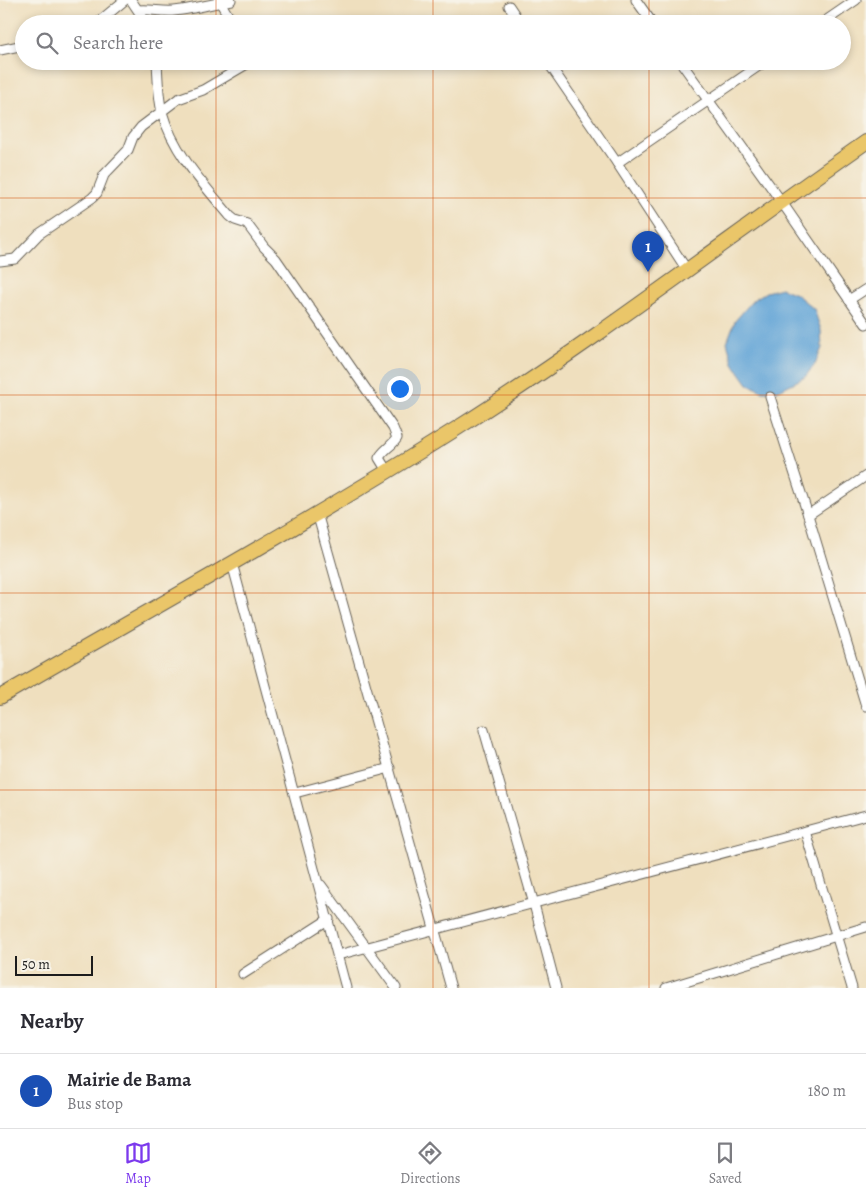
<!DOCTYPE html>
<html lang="en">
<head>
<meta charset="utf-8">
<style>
  body { margin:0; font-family:Alegreya,serif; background:#f7f7f7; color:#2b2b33 }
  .scale { position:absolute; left:15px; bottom:12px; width:78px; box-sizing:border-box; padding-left:5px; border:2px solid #1c1c1c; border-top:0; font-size:14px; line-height:18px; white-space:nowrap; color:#1c1c1c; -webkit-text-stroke:4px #f7f3e8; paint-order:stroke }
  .you { position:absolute; left:399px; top:388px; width:18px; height:18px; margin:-12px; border:4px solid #fff; border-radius:50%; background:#1a73e8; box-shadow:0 0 0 8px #1a73e833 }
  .badge { display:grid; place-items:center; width:32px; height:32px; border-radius:50%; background:#7c3aed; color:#fff; font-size:16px; font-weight:700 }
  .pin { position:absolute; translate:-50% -41px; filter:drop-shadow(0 1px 2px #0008) }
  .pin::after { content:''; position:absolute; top:26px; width:18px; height:15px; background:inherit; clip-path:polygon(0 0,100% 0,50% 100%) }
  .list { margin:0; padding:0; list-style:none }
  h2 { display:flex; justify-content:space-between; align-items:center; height:65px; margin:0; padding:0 20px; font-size:21px }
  h2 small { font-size:16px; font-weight:400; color:#7c7c81 }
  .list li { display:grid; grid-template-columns:32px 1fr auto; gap:15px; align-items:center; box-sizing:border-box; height:75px; padding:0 20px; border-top:1px solid #e1e1e2 }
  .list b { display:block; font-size:19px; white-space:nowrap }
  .list p { margin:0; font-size:16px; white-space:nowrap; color:#7c7c81 }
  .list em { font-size:16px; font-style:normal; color:#7c7c81 }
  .icon { flex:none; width:28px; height:28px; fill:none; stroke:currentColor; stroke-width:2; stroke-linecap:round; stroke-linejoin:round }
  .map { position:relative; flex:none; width:866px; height:988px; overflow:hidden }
  .search { position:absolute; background:#fff; box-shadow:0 2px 8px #0003; left:15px; right:15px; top:15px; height:55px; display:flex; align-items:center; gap:12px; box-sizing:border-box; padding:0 18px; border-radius:28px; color:#7c7c81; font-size:19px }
  .sheet { height:140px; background:#fff }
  nav { display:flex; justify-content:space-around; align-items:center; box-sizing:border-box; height:70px; border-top:1px solid #e1e1e2; background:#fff; font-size:14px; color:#7c7c81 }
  nav a { display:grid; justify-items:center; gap:2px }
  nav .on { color:#7c3aed }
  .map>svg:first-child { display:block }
  .water { fill:#64a5d7; stroke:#40607a }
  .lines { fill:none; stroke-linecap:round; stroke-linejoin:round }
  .street-casing { stroke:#666055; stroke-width:11 }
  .primary-casing { stroke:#666055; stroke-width:16 }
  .street { stroke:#fff; stroke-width:9 }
  .primary { stroke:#eac669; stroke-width:14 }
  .grid { fill:none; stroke:#d4530e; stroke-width:1; stroke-opacity:0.55 }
</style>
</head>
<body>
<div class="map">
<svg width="866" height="988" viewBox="0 0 866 988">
  <rect width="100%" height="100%" fill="#f7f3e8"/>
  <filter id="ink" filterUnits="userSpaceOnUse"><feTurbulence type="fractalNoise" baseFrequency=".02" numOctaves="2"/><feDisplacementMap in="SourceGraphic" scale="10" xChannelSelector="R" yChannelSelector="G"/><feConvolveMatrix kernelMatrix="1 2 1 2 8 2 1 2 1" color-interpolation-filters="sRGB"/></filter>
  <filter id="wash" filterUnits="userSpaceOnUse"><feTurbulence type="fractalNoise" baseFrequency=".0096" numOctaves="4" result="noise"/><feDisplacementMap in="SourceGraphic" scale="20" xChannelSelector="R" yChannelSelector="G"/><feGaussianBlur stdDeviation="1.12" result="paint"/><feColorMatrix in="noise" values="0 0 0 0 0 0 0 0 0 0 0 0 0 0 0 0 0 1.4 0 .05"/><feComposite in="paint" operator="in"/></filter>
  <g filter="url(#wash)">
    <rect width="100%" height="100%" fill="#efdfbe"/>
    <!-- water -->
    <polygon class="water" points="781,288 796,294 814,309 821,330 822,348 815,364 805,377 775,392 762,391 748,384 733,363 727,342 735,321 753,300 766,292"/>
  </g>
  <g filter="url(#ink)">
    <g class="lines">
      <defs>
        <g id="street">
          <polyline points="131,0 147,24"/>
          <polyline points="219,0 233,24"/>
          <polyline points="636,0 653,24"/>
          <polyline points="509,6 521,24"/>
          <path d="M139,10C151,9 162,12 174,11C193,9 212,4 231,0"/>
          <polyline points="96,24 125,0"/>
          <polyline points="821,24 856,0"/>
          <polyline points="0,50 24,45"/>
          <path d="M157,61C158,78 158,96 162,112C173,152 204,185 230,216L235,220L247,224L264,247L276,259L393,428L397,438C392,446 383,450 379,458L387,471"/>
          <polyline points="547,61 617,163 687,270"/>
          <polyline points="680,61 781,201 866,324"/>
          <polyline points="617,163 766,61"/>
          <polyline points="0,261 15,259 39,234 92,198 97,193 104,175 128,150 133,137 141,127 178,99 203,90 252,61"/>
          <polyline points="849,300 866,289"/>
          <polyline points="770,397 808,515 866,706"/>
          <polyline points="317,513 451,988"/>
          <polyline points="808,515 866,476"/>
          <polyline points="232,563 346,988"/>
          <polyline points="484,730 534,904 556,988"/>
          <polyline points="295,793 390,768"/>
          <polyline points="805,831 852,988"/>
          <polyline points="321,885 396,988"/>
          <polyline points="338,955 866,815"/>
          <polyline points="243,974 329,919"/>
          <polyline points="666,988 866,927"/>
        </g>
        <path id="primary" d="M0,697C153,608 309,522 459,427C599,338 730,237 866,142"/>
      </defs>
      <!-- street casing -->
      <use href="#street" class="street-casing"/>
      <!-- primary casing -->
      <use href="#primary" class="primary-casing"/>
      <!-- street -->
      <use href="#street" class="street"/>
      <!-- primary -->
      <use href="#primary" class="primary"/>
    </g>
  </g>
  <!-- grid -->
  <path class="grid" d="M216,0V24M433,0V24M649,0V24M216,61V988M433,61V988M649,61V988M0,198H866M0,395H866M0,593H866M0,790H866"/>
</svg>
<div class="scale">50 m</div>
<div class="you"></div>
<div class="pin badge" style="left:648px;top:272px;background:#1a4fb4">1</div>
<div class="search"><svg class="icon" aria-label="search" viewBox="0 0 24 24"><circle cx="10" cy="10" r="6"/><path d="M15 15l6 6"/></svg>Search here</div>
</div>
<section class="sheet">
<h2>Nearby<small></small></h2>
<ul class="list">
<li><span class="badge" style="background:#1a4fb4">1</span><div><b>Mairie de Bama</b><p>Bus stop</p></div><em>180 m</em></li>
</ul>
</section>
<nav>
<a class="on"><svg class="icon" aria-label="map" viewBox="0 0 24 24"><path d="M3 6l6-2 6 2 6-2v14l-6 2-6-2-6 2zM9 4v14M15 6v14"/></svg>Map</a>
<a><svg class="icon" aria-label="directions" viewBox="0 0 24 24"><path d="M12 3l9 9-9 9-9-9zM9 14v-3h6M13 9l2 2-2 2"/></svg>Directions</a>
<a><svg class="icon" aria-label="saved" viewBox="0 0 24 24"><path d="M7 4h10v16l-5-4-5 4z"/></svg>Saved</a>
</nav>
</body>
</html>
